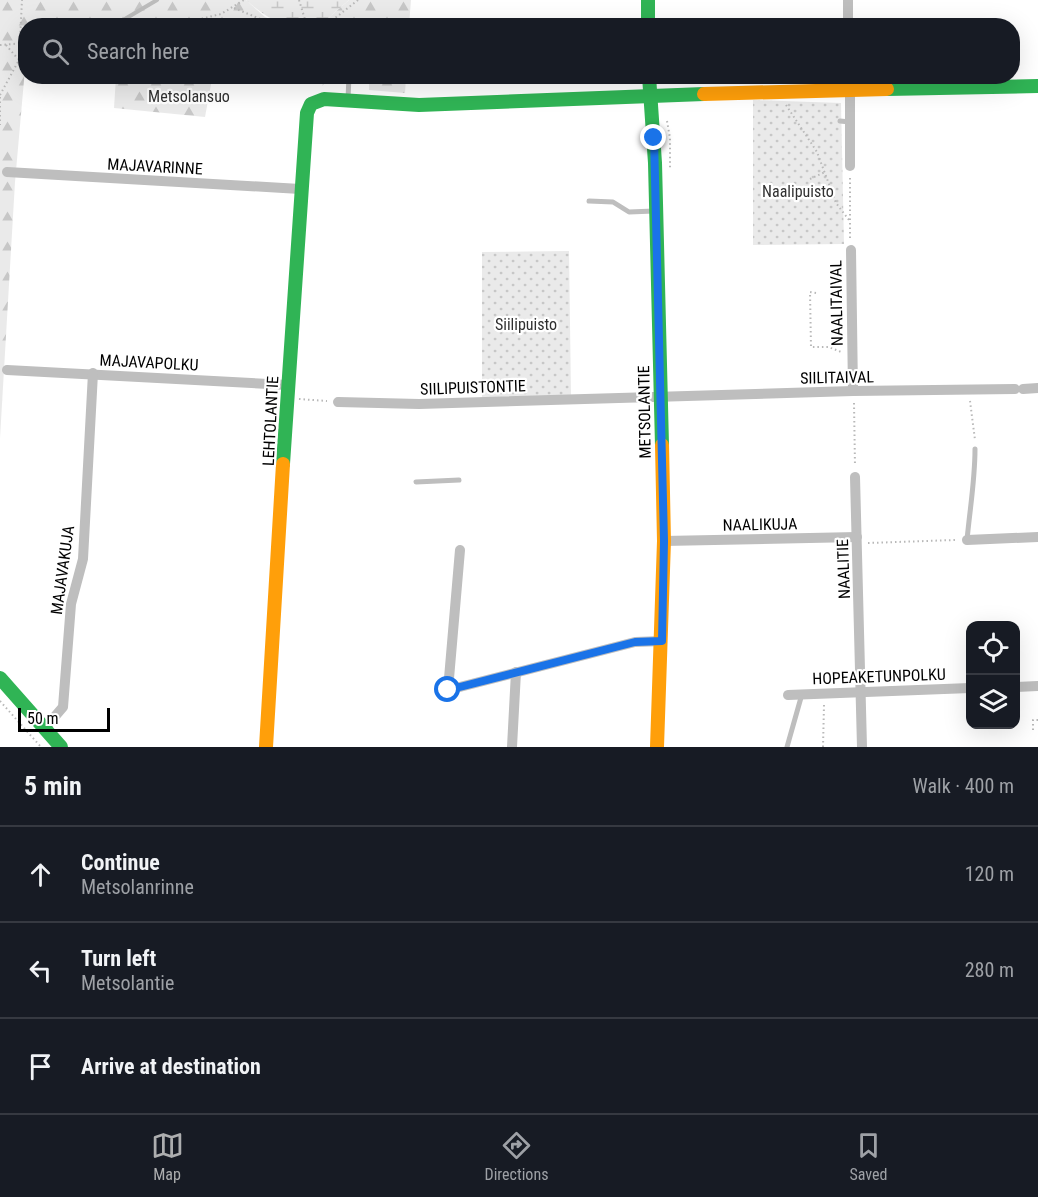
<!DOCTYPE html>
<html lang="en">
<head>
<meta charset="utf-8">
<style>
  body { margin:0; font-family:"Roboto Condensed",sans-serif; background:#242831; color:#f1f3f6 }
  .controls { position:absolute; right:18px; bottom:18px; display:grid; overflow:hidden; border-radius:12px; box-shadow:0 6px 24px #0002 }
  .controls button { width:54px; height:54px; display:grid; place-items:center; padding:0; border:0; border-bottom:2px solid #363941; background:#171b24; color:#f1f3f6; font:30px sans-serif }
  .scale { position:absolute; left:18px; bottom:15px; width:92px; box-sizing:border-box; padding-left:6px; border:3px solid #000; border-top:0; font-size:16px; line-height:21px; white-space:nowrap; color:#000; -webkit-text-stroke:4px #fff; paint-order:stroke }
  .stop { position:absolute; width:18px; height:18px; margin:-14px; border:4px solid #1a73e8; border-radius:50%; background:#fff }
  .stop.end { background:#1a73e8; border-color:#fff; box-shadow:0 2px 6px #0008 }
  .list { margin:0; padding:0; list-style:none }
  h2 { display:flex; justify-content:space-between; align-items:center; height:78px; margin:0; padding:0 24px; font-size:26px }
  h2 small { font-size:20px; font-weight:400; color:#9ea1a6 }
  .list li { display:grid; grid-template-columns:39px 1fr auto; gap:18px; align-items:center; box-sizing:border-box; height:96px; padding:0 24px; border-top:2px solid #363941 }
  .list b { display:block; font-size:22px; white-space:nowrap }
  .list p { margin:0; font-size:20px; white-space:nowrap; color:#9ea1a6 }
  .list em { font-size:20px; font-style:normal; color:#9ea1a6 }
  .icon { flex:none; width:33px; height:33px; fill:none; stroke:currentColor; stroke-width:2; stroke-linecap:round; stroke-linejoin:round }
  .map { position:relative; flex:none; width:1038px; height:747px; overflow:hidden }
  .search { position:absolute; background:#171b24; box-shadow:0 6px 24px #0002; left:18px; right:18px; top:18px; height:66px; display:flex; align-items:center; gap:15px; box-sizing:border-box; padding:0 21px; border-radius:24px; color:#9ea1a6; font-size:22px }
  .sheet { height:366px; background:#171b24 }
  nav { display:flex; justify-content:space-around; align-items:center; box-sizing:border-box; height:84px; border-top:2px solid #363941; background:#171b24; font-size:16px; color:#9ea1a6 }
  nav a { display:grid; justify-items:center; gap:3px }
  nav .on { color:#adaeaf }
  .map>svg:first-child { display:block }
  .forest { fill:url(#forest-firs) }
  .wetland { fill:url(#wetland-marsh) }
  .park { fill:url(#park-dots) }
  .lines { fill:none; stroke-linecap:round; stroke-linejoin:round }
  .stream { stroke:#bcbcbc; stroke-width:4 }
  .path { stroke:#b8b8b8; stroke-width:2; stroke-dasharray:1.5 3; stroke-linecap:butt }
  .lane { stroke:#bebebe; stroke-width:5 }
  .street { stroke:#bebebe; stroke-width:10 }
  .fast { stroke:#30b455; stroke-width:14 }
  .slow { stroke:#ff9f0a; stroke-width:14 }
  .route { stroke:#1a73e8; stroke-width:8 }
  .labels { text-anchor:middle; stroke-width:4.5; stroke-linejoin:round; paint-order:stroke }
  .park-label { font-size:16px; fill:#303030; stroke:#fff }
  .street-label { font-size:16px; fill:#000; stroke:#fff }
</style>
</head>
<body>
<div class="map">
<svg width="1038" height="747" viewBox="0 0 1038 747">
  <defs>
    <pattern id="forest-firs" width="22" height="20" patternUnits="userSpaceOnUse" patternTransform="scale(1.5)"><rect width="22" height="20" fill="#eaeaea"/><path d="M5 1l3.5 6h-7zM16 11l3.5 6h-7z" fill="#c7c7c7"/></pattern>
    <pattern id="wetland-marsh" width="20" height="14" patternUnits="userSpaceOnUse" patternTransform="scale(1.5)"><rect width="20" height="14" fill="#eaeaea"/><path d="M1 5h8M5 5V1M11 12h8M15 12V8" fill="none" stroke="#c7c7c7"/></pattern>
    <pattern id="park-dots" width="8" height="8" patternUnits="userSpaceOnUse" patternTransform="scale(1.5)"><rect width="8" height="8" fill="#eaeaea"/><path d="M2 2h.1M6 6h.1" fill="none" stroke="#c7c7c7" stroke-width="1.8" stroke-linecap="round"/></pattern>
  </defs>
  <rect width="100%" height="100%" fill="#fff"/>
  <!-- forest -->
  <g class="forest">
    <polygon points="0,0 246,0 265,17 286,25 26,26 25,69 15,182 0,438"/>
    <polygon points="349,0 411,0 409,25 319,26"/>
    <polygon points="116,77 116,76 335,77 333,84 212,79 205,117 114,108"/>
    <polygon points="369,77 406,77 405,93 369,90"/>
  </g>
  <!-- wetland -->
  <path class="wetland" d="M246,0H349L319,26C284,26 273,24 246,0Z"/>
  <!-- park -->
  <g class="park">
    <polygon points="753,100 841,103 844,244 753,245"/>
    <polygon points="569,251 571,396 482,398 482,252"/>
  </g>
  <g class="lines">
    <!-- stream -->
    <polyline class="stream" points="113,26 157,0"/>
    <!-- path -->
    <g class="path">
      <polyline points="299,0 307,26"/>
      <polyline points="234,8 277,26"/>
      <polyline points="171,26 221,14 244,0"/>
      <polyline points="325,26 358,0"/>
      <polyline points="0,45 26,43"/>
      <polyline points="6,45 18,59"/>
      <polyline points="321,76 323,85"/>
      <polyline points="0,95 19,60 22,0"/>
      <polyline points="0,97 0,125"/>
      <polyline points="786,105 817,152 836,203 849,220"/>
      <polyline points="667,121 670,138 670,169"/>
      <polyline points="850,178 850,238"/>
      <polyline points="810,179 825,172"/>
      <polyline points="816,293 810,292 811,347 829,347 841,352"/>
      <polyline points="299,399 327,401"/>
      <polyline points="970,401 975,440"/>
      <polyline points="854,403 855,466"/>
      <polyline points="868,543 955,540"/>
      <polyline points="0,701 41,747"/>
      <polyline points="1033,730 1033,720 1038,720"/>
      <polyline points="823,747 824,705"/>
    </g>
    <!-- lane -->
    <g class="lane">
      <polyline points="348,99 349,76"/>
      <polyline points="840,121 850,122"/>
      <polyline points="589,201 613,202 629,212 654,211"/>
      <polyline points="416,482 459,480"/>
      <path d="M967,540C970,508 975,480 975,449"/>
      <polyline points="787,747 802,694"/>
    </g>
    <!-- street -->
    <g class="street">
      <polyline points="848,0 848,26"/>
      <polyline points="850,76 850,166"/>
      <polyline points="7,172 300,189"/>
      <polyline points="851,250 853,391"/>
      <polyline points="7,370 288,385"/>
      <polyline points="1023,389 1038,388"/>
      <polyline points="338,402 419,404 853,391 1015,389"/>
      <polyline points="855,477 862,747"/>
      <polyline points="967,540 1038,537"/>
      <polyline points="664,541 857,537"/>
      <polyline points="460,550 448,690 635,642 662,641"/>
      <polyline points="1016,687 1038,686"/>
      <polyline points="788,695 970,688"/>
      <polyline points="45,728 63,707 71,604 83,559 93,373"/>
      <polyline points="512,747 516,672"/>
    </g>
    <!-- fast -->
    <g class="fast">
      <polyline points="648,0 648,26"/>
      <polyline points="649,76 655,163 662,445"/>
      <polyline points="887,89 1038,86"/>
      <polyline points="283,464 307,113 311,104 324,99 419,105 704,94"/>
      <polyline points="0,678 61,747"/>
    </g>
    <!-- slow -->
    <g class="slow">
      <polyline points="704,94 887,89"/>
      <polyline points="266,747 283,464"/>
      <polyline points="657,747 664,541 662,445"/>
    </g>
  </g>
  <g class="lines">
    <!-- route -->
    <polyline class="route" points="448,690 635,642 662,641 664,541 654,138"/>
  </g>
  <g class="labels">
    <!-- park labels -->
    <g class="park-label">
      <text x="189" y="102">Metsolansuo</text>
      <text x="798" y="197">Naalipuisto</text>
      <text x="526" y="330">Siilipuisto</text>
    </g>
    <!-- street labels -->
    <g class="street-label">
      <text transform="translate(155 166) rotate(3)" y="6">MAJAVARINNE</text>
      <text transform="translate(836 303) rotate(-91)" y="6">NAALITAIVAL</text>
      <text transform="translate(149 362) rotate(3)" y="6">MAJAVAPOLKU</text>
      <text transform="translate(837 377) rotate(-1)" y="6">SIILITAIVAL</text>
      <text transform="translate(473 387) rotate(-2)" y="6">SIILIPUISTONTIE</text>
      <text transform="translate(644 412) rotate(-91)" y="6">METSOLANTIE</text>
      <text transform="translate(270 421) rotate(-87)" y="6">LEHTOLANTIE</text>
      <text transform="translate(760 524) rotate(-1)" y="6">NAALIKUJA</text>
      <text transform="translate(843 569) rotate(-92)" y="6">NAALITIE</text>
      <text transform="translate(62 570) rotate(-82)" y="6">MAJAVAKUJA</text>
      <text transform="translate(879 676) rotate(-2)" y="6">HOPEAKETUNPOLKU</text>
    </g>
  </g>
</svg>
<div class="controls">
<button><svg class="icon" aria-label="locate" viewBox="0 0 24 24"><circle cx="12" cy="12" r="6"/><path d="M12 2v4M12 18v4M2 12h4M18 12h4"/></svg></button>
<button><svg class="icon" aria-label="layers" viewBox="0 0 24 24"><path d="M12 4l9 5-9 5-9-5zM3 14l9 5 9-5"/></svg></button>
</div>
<div class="scale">50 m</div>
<div class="stop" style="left:448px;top:690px"></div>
<div class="stop end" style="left:654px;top:138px"></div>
<div class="search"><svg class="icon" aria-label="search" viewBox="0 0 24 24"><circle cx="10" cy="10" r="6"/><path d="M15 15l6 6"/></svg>Search here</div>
</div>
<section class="sheet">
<h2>5 min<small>Walk · 400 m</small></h2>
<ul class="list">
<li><svg class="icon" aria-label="ahead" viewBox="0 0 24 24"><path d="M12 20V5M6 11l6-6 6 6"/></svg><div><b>Continue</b><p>Metsolanrinne</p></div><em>120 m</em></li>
<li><svg class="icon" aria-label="left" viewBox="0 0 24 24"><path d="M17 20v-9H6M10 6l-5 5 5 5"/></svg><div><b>Turn left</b><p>Metsolantie</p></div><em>280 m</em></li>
<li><svg class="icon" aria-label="arrive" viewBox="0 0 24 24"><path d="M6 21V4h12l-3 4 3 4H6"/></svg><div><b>Arrive at destination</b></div></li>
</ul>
</section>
<nav>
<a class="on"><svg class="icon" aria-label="map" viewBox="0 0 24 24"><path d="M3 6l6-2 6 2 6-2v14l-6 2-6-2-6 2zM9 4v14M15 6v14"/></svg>Map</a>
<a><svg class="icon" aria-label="directions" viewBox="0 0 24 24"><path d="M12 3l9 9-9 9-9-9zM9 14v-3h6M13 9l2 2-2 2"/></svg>Directions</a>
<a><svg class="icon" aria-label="saved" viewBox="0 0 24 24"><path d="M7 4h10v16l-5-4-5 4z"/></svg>Saved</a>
</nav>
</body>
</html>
